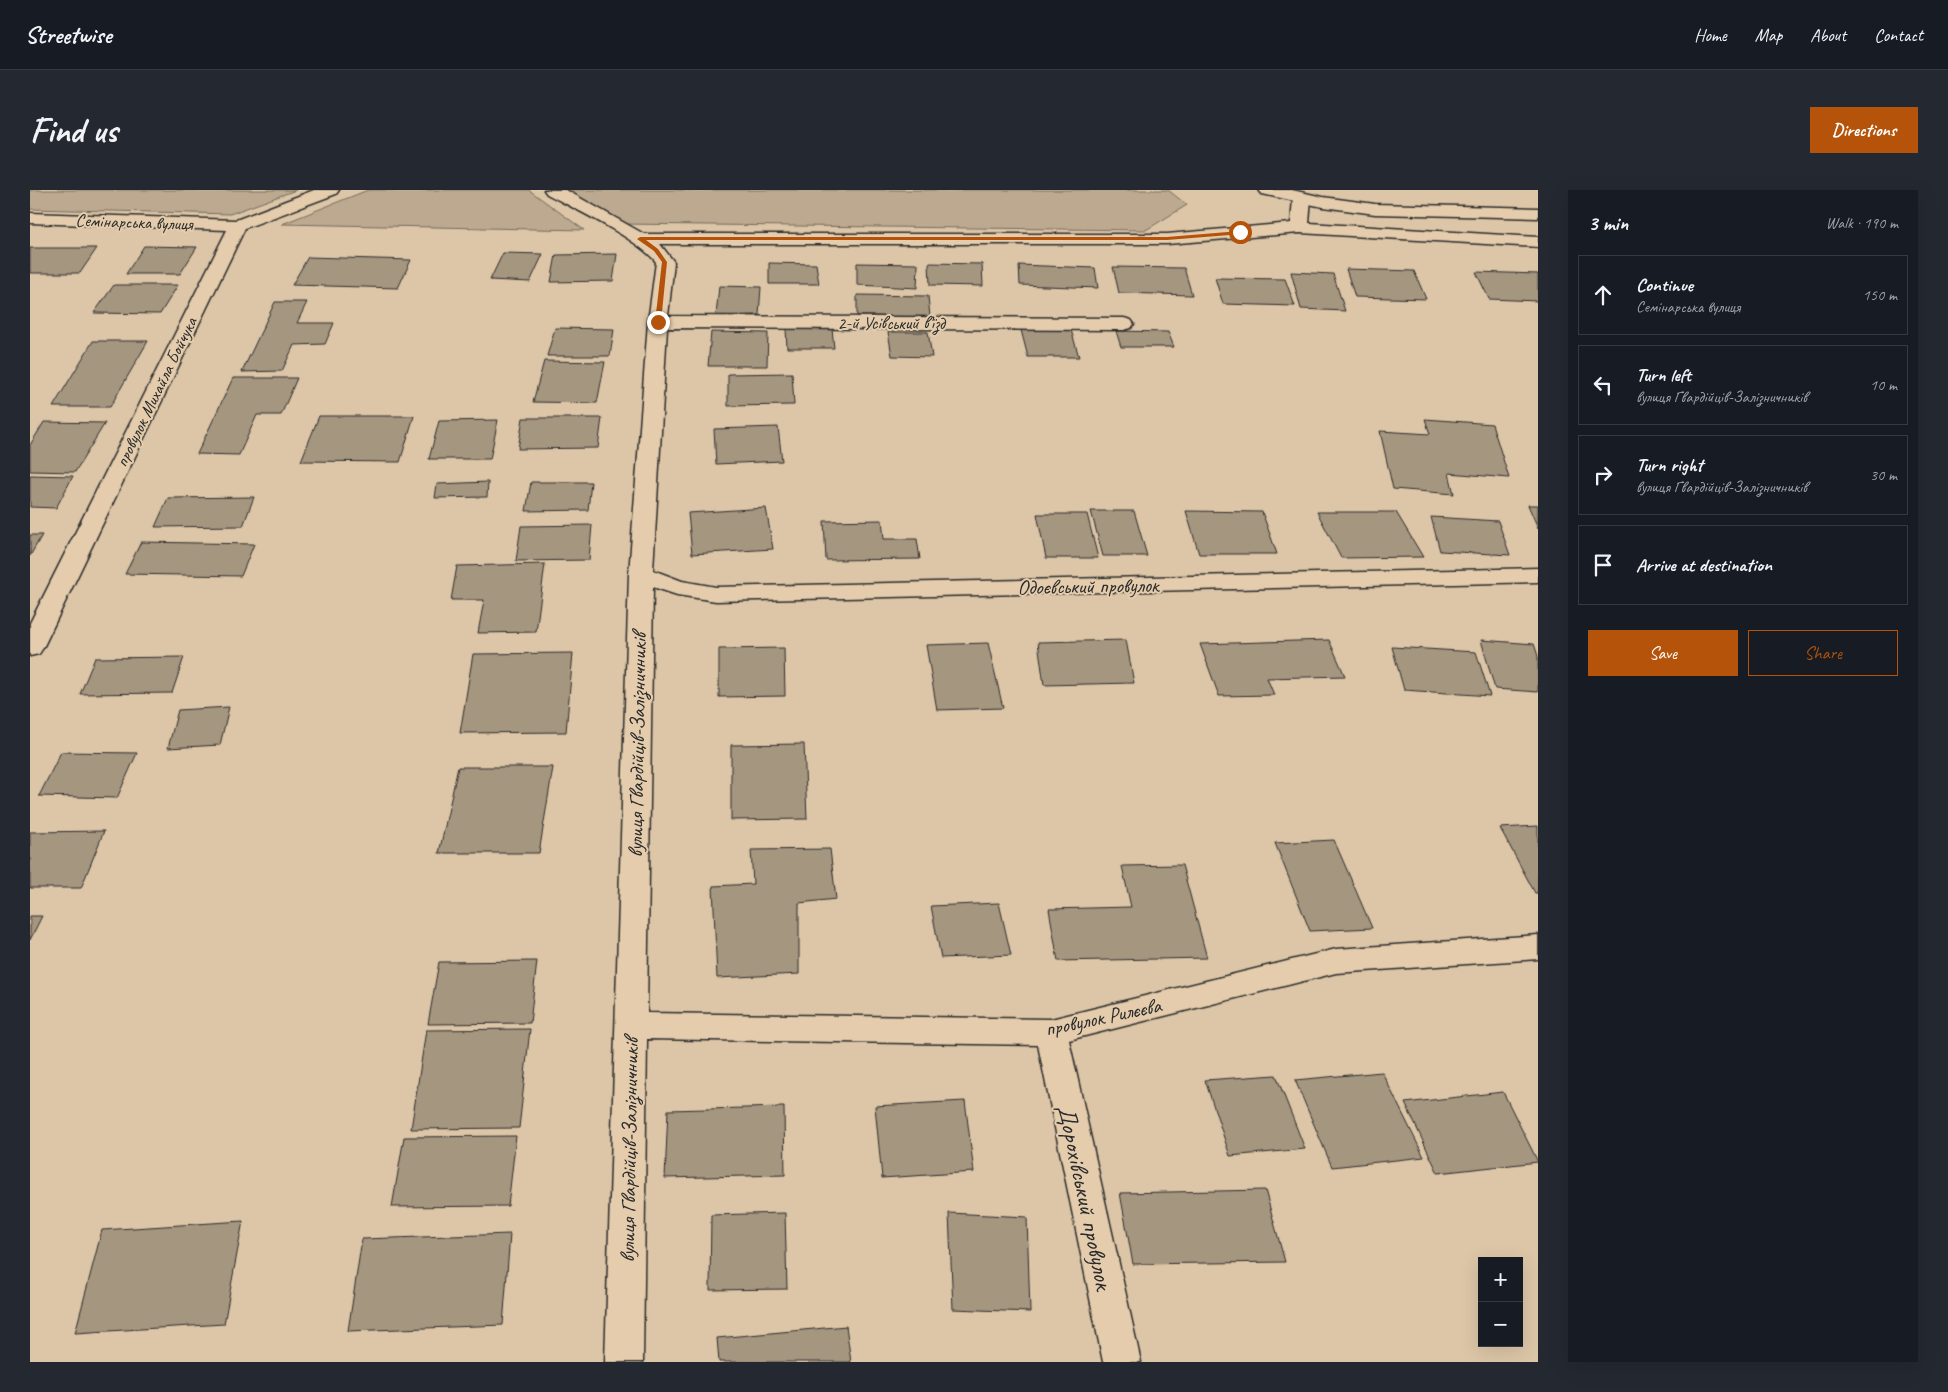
<!DOCTYPE html>
<html lang="en">
<head>
<meta charset="utf-8">
<style>
  body { margin:0; font-family:Caveat,sans-serif; background:#242831; color:#f1f3f6 }
  .controls { position:absolute; right:15px; bottom:15px; display:grid; overflow:hidden; border-radius:0px; box-shadow:0 5px 20px #0002 }
  .controls button { width:45px; height:45px; display:grid; place-items:center; padding:0; border:0; border-bottom:1px solid #363941; background:#171b24; color:#f1f3f6; font:25px sans-serif }
  .stop { position:absolute; width:15px; height:15px; margin:-11px; border:4px solid #b45309; border-radius:50%; background:#fff }
  .stop.end { background:#b45309; border-color:#fff; box-shadow:0 1px 5px #0008 }
  .list { margin:0; padding:0; list-style:none }
  h2 { display:flex; justify-content:space-between; align-items:center; height:65px; margin:0; padding:0 20px; font-size:21px }
  h2 small { font-size:16px; font-weight:400; color:#9ea1a6 }
  .list li { display:grid; grid-template-columns:32px 1fr auto; gap:15px; align-items:center; box-sizing:border-box; height:80px; margin:0 10px 10px; padding:0 10px; border:1px solid #363941; border-radius:0px }
  .list b { display:block; font-size:19px; white-space:nowrap }
  .list p { margin:0; font-size:16px; white-space:nowrap; color:#9ea1a6 }
  .list em { font-size:16px; font-style:normal; color:#9ea1a6 }
  .actions { display:flex; gap:10px; padding:15px 20px }
  .actions a { flex:1; padding:11px 0; border:1px solid #b45309; border-radius:0px; text-align:center; font-size:18px; color:#b45309 }
  .actions .main { background:#b45309; color:#fff }
  .icon { flex:none; width:28px; height:28px; fill:none; stroke:currentColor; stroke-width:2; stroke-linecap:round; stroke-linejoin:round }
  .map { position:relative; flex:none; width:1508px; height:1172px; overflow:hidden; border-radius:0px }
  header { display:flex; align-items:center; gap:30px; box-sizing:border-box; height:70px; padding:0 25px; background:#171b24; border-bottom:1px solid #363941 }
  header strong { font-size:24px }
  nav { display:flex; gap:28px; margin-inline-start:auto; font-size:18px }
  .intro { display:flex; align-items:center; justify-content:space-between; box-sizing:border-box; height:120px; padding:0 30px }
  h1 { margin:0; font-size:35px }
  .button { padding:12px 22px; border-radius:0px; background:#b45309; color:#fff; font-size:18px; font-weight:700 }
  main { display:flex; gap:30px; padding:0 30px }
  aside { flex:1; background:#171b24; border-radius:0px; box-shadow:0 5px 20px #0002 }
  .map>svg:first-child { display:block }
  .green { fill:#bca990; stroke:#746a5e }
  .building { fill:#a59680; stroke:#2b2b2b }
  .lines { fill:none; stroke-linecap:round; stroke-linejoin:round }
  .minor-casing { stroke:#2b2b2b; stroke-width:3 }
  .major-casing { stroke:#2b2b2b; stroke-width:3 }
  .minor { fill:#e4ccac; fill-rule:evenodd }
  .major { fill:#e4ccac; fill-rule:evenodd }
  .route { fill:#b45309 }
  .labels { text-anchor:middle; stroke-width:4; stroke-linejoin:round; paint-order:stroke }
  .far-street-label { font-size:18px; fill:#2b2b2b; stroke:#e4ccac }
  .street-label { font-size:21px; fill:#2b2b2b; stroke:#e4ccac }
  .near-street-label { font-size:25px; fill:#2b2b2b; stroke:#e4ccac }
</style>
</head>
<body>
<header>
<strong>Streetwise</strong>
<nav><a>Home</a><a>Map</a><a>About</a><a>Contact</a></nav>
</header>
<div class="intro"><h1>Find us</h1><a class="button">Directions</a></div>
<main>
<div class="map">
<svg width="1508" height="1172" viewBox="0 0 1508 1172">
  <rect width="100%" height="100%" fill="#ddc6a7"/>
  <filter id="ink" filterUnits="userSpaceOnUse"><feTurbulence type="fractalNoise" baseFrequency=".02" numOctaves="2"/><feDisplacementMap in="SourceGraphic" scale="10" xChannelSelector="R" yChannelSelector="G"/><feConvolveMatrix kernelMatrix="1 2 1 2 8 2 1 2 1" color-interpolation-filters="sRGB"/></filter>
  <g filter="url(#ink)">
    <!-- green -->
    <g class="green">
      <polygon points="0,0 266,0 200,24 0,19"/>
      <polygon points="338,0 499,0 554,40 252,34"/>
      <polygon points="533,0 1138,0 1157,15 1116,40 590,34"/>
    </g>
    <!-- building -->
    <g class="building">
      <polygon points="114,56 166,57 167,57 150,84 96,84"/>
      <polygon points="0,58 67,58 50,83 0,83"/>
      <polygon points="473,63 513,64 500,92 460,90"/>
      <polygon points="587,64 583,91 521,92 526,65"/>
      <polygon points="278,67 381,70 368,98 262,95"/>
      <polygon points="739,73 786,74 789,94 739,94"/>
      <polygon points="827,73 888,74 887,98 827,95"/>
      <polygon points="899,73 952,74 953,96 900,95"/>
      <polygon points="989,75 1065,78 1068,98 990,95"/>
      <polygon points="1083,77 1154,78 1162,105 1089,103"/>
      <polygon points="1316,79 1384,81 1396,109 1325,107"/>
      <polygon points="1261,82 1303,84 1315,121 1271,119"/>
      <polygon points="1446,82 1508,84 1508,111 1459,109"/>
      <polygon points="1185,88 1255,89 1265,116 1193,114"/>
      <polygon points="84,95 148,95 130,124 64,123"/>
      <polygon points="689,96 731,97 729,125 686,126"/>
      <polygon points="827,105 898,106 900,127 827,126"/>
      <polygon points="245,112 277,112 267,133 304,133 295,154 264,155 252,181 212,182"/>
      <polygon points="525,138 584,139 580,166 517,166"/>
      <polygon points="756,139 802,139 804,158 757,158"/>
      <polygon points="991,140 1041,140 1049,167 998,167"/>
      <polygon points="1086,141 1138,142 1144,157 1091,157"/>
      <polygon points="681,142 738,143 737,176 678,176"/>
      <polygon points="858,142 898,142 902,167 862,166"/>
      <polygon points="63,151 118,151 80,217 23,217"/>
      <polygon points="514,171 575,172 567,213 503,212"/>
      <polygon points="762,183 764,215 698,216 698,184"/>
      <polygon points="203,188 267,188 251,225 227,225 209,265 167,264"/>
      <polygon points="289,226 384,226 370,272 271,271"/>
      <polygon points="493,228 572,228 568,258 488,259"/>
      <polygon points="1395,229 1462,234 1479,288 1419,283 1424,304 1363,299 1350,241 1400,244"/>
      <polygon points="468,230 460,269 399,269 409,231"/>
      <polygon points="14,232 75,233 45,282 0,281 0,255"/>
      <polygon points="748,237 752,271 686,274 684,239"/>
      <polygon points="0,285 43,286 26,318 0,317"/>
      <polygon points="458,292 457,307 405,308 407,294"/>
      <polygon points="501,292 561,292 558,320 496,321"/>
      <polygon points="224,307 213,336 125,337 138,308"/>
      <polygon points="1498,315 1508,315 1508,338"/>
      <polygon points="736,318 743,359 662,364 658,323"/>
      <polygon points="1061,321 1104,321 1117,366 1073,366"/>
      <polygon points="1156,321 1232,322 1247,364 1169,364"/>
      <polygon points="1287,322 1366,322 1393,367 1311,368"/>
      <polygon points="1007,324 1057,324 1068,368 1016,368"/>
      <polygon points="1401,327 1468,331 1480,365 1410,361"/>
      <polygon points="852,330 854,349 887,349 890,369 796,370 794,331"/>
      <polygon points="562,335 559,370 486,371 491,336"/>
      <polygon points="0,345 12,345 0,366"/>
      <polygon points="111,352 224,354 211,386 95,384"/>
      <polygon points="515,374 506,442 448,443 454,410 421,410 427,376"/>
      <polygon points="1096,450 1104,493 1014,495 1008,452"/>
      <polygon points="1299,450 1315,486 1237,488 1244,505 1189,506 1170,454"/>
      <polygon points="1451,450 1504,454 1508,466 1508,502 1465,499"/>
      <polygon points="958,453 973,518 907,520 896,455"/>
      <polygon points="1362,457 1446,462 1460,506 1374,500"/>
      <polygon points="754,458 755,506 689,507 689,459"/>
      <polygon points="543,463 536,542 430,543 443,464"/>
      <polygon points="154,467 142,503 50,504 65,468"/>
      <polygon points="199,517 190,555 138,558 148,520"/>
      <polygon points="774,554 777,629 701,630 701,555"/>
      <polygon points="31,562 107,563 87,608 9,606"/>
      <polygon points="428,577 523,577 509,663 409,663"/>
      <polygon points="1508,636 1508,703 1505,703 1470,638"/>
      <polygon points="74,641 51,698 0,698 0,642"/>
      <polygon points="1304,650 1342,738 1280,741 1245,653"/>
      <polygon points="800,659 806,709 769,713 769,784 687,788 683,696 723,694 721,660"/>
      <polygon points="1152,675 1177,768 1028,771 1019,719 1101,717 1092,676"/>
      <polygon points="969,713 981,765 911,768 901,716"/>
      <polygon points="0,726 12,726 0,750"/>
      <polygon points="507,771 500,833 398,834 409,772"/>
      <polygon points="500,839 489,938 381,939 396,840"/>
      <polygon points="1352,882 1394,967 1302,977 1265,890"/>
      <polygon points="1246,885 1275,959 1200,966 1175,890"/>
      <polygon points="1473,902 1508,972 1408,983 1375,913"/>
      <polygon points="935,911 944,982 852,988 845,916"/>
      <polygon points="754,917 755,985 635,988 638,920"/>
      <polygon points="486,946 478,1016 362,1017 374,947"/>
      <polygon points="1235,1000 1255,1072 1103,1074 1090,1003"/>
      <polygon points="755,1023 757,1099 680,1100 681,1025"/>
      <polygon points="919,1023 997,1027 1000,1122 923,1119"/>
      <polygon points="213,1031 194,1134 45,1143 72,1040"/>
      <polygon points="480,1044 473,1135 318,1141 332,1049"/>
      <polygon points="816,1136 821,1172 689,1172 687,1148"/>
    </g>
    <g class="lines">
      <defs>
        <g id="minor">
          <polygon points="284,0 309,0 306,4 215,38 13,458 9,464 0,466 0,433 197,40 0,33 0,23 206,30"/>
          <path d="M514,0H536L614,44H1137L1261,33L1263,8L1266,4L1272,3L1278,4L1281,8L1279,33L1508,47V57L1270,43L1137,54H630L644,72L638,126L1094,128L1101,130L1104,134L1101,138L1094,140L637,138L623,380L652,391L686,397L1508,378V392L686,411L647,405L623,397L617,823L1021,829L1306,759L1508,745V769L1306,783L1039,850L1111,1172H1073L1008,855L617,849L613,1172H575L599,384L618,132L626,72C608,49 545,19 517,4Z"/>
        </g>
        <polygon id="major" points="1229,0 1262,0 1293,7 1345,14 1508,18 1508,28 1345,24 1293,17 1232,4"/>
      </defs>
      <!-- minor casing -->
      <use href="#minor" class="minor-casing"/>
      <!-- major casing -->
      <use href="#major" class="major-casing"/>
      <!-- minor -->
      <use href="#minor" class="minor"/>
      <!-- major -->
      <use href="#major" class="major"/>
    </g>
  </g>
  <!-- route -->
  <polygon class="route" points="1210,41 1212,44 1137,50 616,50 628,59 637,72 631,132 628,134 625,132 632,72 624,61 607,49 610,47 1137,47"/>
  <g class="labels">
    <!-- far-street labels -->
    <g class="far-street-label">
      <text transform="translate(104 32) rotate(2)" y="6">Семінарська вулиця</text>
      <text x="861" y="139">2-й Усівський в’їзд</text>
      <text transform="translate(126 202) rotate(-64)" y="6">провулок Михайла Бойчука</text>
    </g>
    <!-- street labels -->
    <g class="street-label">
      <text transform="translate(1058 396) rotate(-1)" y="7">Одоєвський провулок</text>
      <text transform="translate(607 555) rotate(-89)" y="7">вулиця Гвардійців-Залізничників</text>
      <text transform="translate(1073 827) rotate(-12)" y="7">провулок Рилєєва</text>
      <text transform="translate(599 960) rotate(-89)" y="7">вулиця Гвардійців-Залізничників</text>
    </g>
    <!-- near-street labels -->
    <g class="near-street-label">
      <text transform="translate(1056 1007) rotate(78)" y="9">Дорохівський провулок</text>
    </g>
  </g>
</svg>
<div class="controls">
<button>+</button>
<button>−</button>
</div>
<div class="stop" style="left:1210px;top:42px"></div>
<div class="stop end" style="left:628px;top:132px"></div>
</div>
<aside>
<h2>3 min<small>Walk · 190 m</small></h2>
<ul class="list">
<li><svg class="icon" aria-label="ahead" viewBox="0 0 24 24"><path d="M12 20V5M6 11l6-6 6 6"/></svg><div><b>Continue</b><p>Семінарська вулиця</p></div><em>150 m</em></li>
<li><svg class="icon" aria-label="left" viewBox="0 0 24 24"><path d="M17 20v-9H6M10 6l-5 5 5 5"/></svg><div><b>Turn left</b><p>вулиця Гвардійців-Залізничників</p></div><em>10 m</em></li>
<li><svg class="icon" aria-label="right" viewBox="0 0 24 24"><path d="M7 20v-9h11M14 6l5 5-5 5"/></svg><div><b>Turn right</b><p>вулиця Гвардійців-Залізничників</p></div><em>30 m</em></li>
<li><svg class="icon" aria-label="arrive" viewBox="0 0 24 24"><path d="M6 21V4h12l-3 4 3 4H6"/></svg><div><b>Arrive at destination</b></div></li>
</ul>
<div class="actions"><a class="main">Save</a><a>Share</a></div>
</aside>
</main>
</body>
</html>
